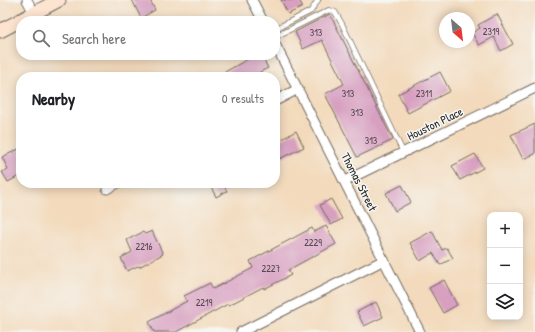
<!DOCTYPE html>
<html lang="en">
<head>
<meta charset="utf-8">
<style>
  body { margin:0; font-family:"Patrick Hand",sans-serif; background:#f2f2f2; color:#202124 }
  .controls { position:absolute; right:12px; bottom:12px; display:grid; overflow:hidden; border-radius:8px; box-shadow:0 2px 10px #0003 }
  .controls button { width:36px; height:36px; display:grid; place-items:center; padding:0; border:0; border-bottom:1px solid #e0e0e0; background:#fff; color:#202124; font:20px sans-serif }
  .compass { position:absolute; left:439px; top:12px; width:36px; height:36px; border-radius:50%; background:#fff; box-shadow:0 2px 10px #0003; rotate:152deg }
  .list { margin:0; padding:0; list-style:none }
  h2 { display:flex; justify-content:space-between; align-items:center; height:52px; margin:0; padding:0 16px; font-size:17px }
  h2 small { font-size:13px; font-weight:400; color:#757577 }
  .icon { flex:none; width:22px; height:22px; fill:none; stroke:currentColor; stroke-width:2; stroke-linecap:round; stroke-linejoin:round }
  .map { position:relative; flex:none; width:535px; height:332px; overflow:hidden }
  .search { position:absolute; background:#fff; box-shadow:0 2px 10px #0003; left:16px; top:16px; width:264px; height:44px; display:flex; align-items:center; gap:10px; box-sizing:border-box; padding:0 14px; border-radius:16px; color:#757577; font-size:15px }
  .panel { position:absolute; background:#fff; box-shadow:0 2px 10px #0003; left:16px; top:72px; width:264px; height:116px; border-radius:16px }
  .map>svg:first-child { display:block }
  .building { fill:#d79fc0 }
  .lines { fill:none; stroke-linecap:round; stroke-linejoin:round }
  .service-casing { stroke:#71685e; stroke-width:6 }
  .minor-casing { stroke:#71685e; stroke-width:11 }
  .secondary-casing { stroke:#71685e; stroke-width:15 }
  .service { stroke:#fff; stroke-width:4.5 }
  .minor { stroke:#fff; stroke-width:9 }
  .secondary { stroke:#fde4d1; stroke-width:13 }
  .labels { text-anchor:middle; stroke-width:3; stroke-linejoin:round; paint-order:stroke }
  .number-label { font-size:10px; fill:#564850 }
  .street-label { font-size:12px; fill:#2b2b2b; stroke:#f6f6f2 }
</style>
</head>
<body>
<div class="map">
<svg width="535" height="332" viewBox="0 0 535 332">
  <rect width="100%" height="100%" fill="#f6f6f2"/>
  <filter id="ink" filterUnits="userSpaceOnUse"><feTurbulence type="fractalNoise" baseFrequency=".025" numOctaves="2"/><feDisplacementMap in="SourceGraphic" scale="8" xChannelSelector="R" yChannelSelector="G"/><feConvolveMatrix kernelMatrix="1 2 1 2 8 2 1 2 1" color-interpolation-filters="sRGB"/></filter>
  <filter id="wash" filterUnits="userSpaceOnUse"><feTurbulence type="fractalNoise" baseFrequency=".012" numOctaves="4" result="noise"/><feDisplacementMap in="SourceGraphic" scale="16" xChannelSelector="R" yChannelSelector="G"/><feGaussianBlur stdDeviation="0.9" result="paint"/><feColorMatrix in="noise" values="0 0 0 0 0 0 0 0 0 0 0 0 0 0 0 0 0 1.4 0 .05"/><feComposite in="paint" operator="in"/></filter>
  <g filter="url(#wash)">
    <rect width="100%" height="100%" fill="#f3dabc"/>
    <g id="blocks">
      <!-- building -->
      <g class="building">
        <polygon points="132,0 150,0 155,10 141,18"/>
        <polygon points="281,0 299,0 303,7 288,14"/>
        <polygon points="330,14 393,140 357,157 325,94 344,84 322,40 303,49 295,32"/>
        <polygon points="497,14 513,44 501,51 494,37 479,45 472,33 480,28 478,25"/>
        <polygon points="255,55 261,55 268,68 250,77 216,77"/>
        <polygon points="440,72 450,91 408,113 398,94"/>
        <polygon points="535,124 535,154 523,159 511,135"/>
        <polygon points="296,131 304,147 275,161 275,143"/>
        <polygon points="21,148 21,175 8,182 2,172 8,169 2,157"/>
        <polygon points="475,154 483,168 460,180 452,166"/>
        <polygon points="209,183 222,183 227,191 216,197"/>
        <polygon points="402,185 411,202 395,211 386,193"/>
        <polygon points="331,199 342,219 331,225 320,205"/>
        <polygon points="326,226 336,244 288,270 291,275 264,289 263,287 229,305 228,304 176,332 154,332 149,322 187,301 184,296 210,283 213,289 253,268 250,261 312,228 314,232"/>
        <polygon points="152,231 163,254 139,267 138,266 127,271 121,258 132,252 127,240 143,232 145,234"/>
        <polygon points="432,231 442,250 447,248 453,258 440,265 433,253 420,261 410,243"/>
        <polygon points="444,280 457,305 443,313 429,288"/>
        <polygon points="376,302 383,317 364,326 357,312"/>
      </g>
    </g>
  </g>
  <g filter="url(#ink)">
    <use href="#blocks" fill-opacity="0" stroke="#71685e" stroke-width="1"/>
    <g class="lines">
      <defs>
        <g id="service">
          <polyline points="275,29 311,11 318,0"/>
          <polyline points="275,37 329,10 335,12 342,24 403,152"/>
        </g>
        <g id="minor">
          <polyline points="27,0 34,13"/>
          <polyline points="252,0 263,21"/>
          <polyline points="275,44 420,332"/>
          <polyline points="275,101 298,89"/>
          <polyline points="345,181 535,88"/>
          <polyline points="107,189 118,183"/>
          <polyline points="241,332 384,260"/>
        </g>
        <polyline id="secondary" points="0,31 59,0"/>
      </defs>
      <!-- service casing -->
      <use href="#service" class="service-casing"/>
      <!-- minor casing -->
      <use href="#minor" class="minor-casing"/>
      <!-- secondary casing -->
      <use href="#secondary" class="secondary-casing"/>
      <!-- service -->
      <use href="#service" class="service"/>
      <!-- minor -->
      <use href="#minor" class="minor"/>
      <!-- secondary -->
      <use href="#secondary" class="secondary"/>
    </g>
  </g>
  <g class="labels">
    <!-- number labels -->
    <g class="number-label">
      <text x="491" y="35">2319</text>
      <text x="316" y="36">313</text>
      <text x="348" y="97">313</text>
      <text x="424" y="97">2311</text>
      <text x="357" y="116">313</text>
      <text x="371" y="144">313</text>
      <text x="313" y="246">2229</text>
      <text x="144" y="250">2216</text>
      <text x="271" y="272">2227</text>
      <text x="204" y="306">2219</text>
    </g>
    <!-- street labels -->
    <g class="street-label">
      <text transform="translate(435 124) rotate(-26)" y="4">Houston Place</text>
      <text transform="translate(359 182) rotate(63)" y="4">Thomas Street</text>
    </g>
  </g>
</svg>
<div class="controls">
<button>+</button>
<button>−</button>
<button><svg class="icon" aria-label="layers" viewBox="0 0 24 24"><path d="M12 4l9 5-9 5-9-5zM3 14l9 5 9-5"/></svg></button>
</div>
<svg class="compass" viewBox="-18 -18 36 36"><path d="M0-13l5 13h-10z" fill="#e53935"/><path d="M0 13l5-13h-10z" fill="#757577"/></svg>
<div class="search"><svg class="icon" aria-label="search" viewBox="0 0 24 24"><circle cx="10" cy="10" r="6"/><path d="M15 15l6 6"/></svg>Search here</div>
<section class="panel">
<h2>Nearby<small>0 results</small></h2>
<ul class="list">
</ul>
</section>
</div>
</body>
</html>
